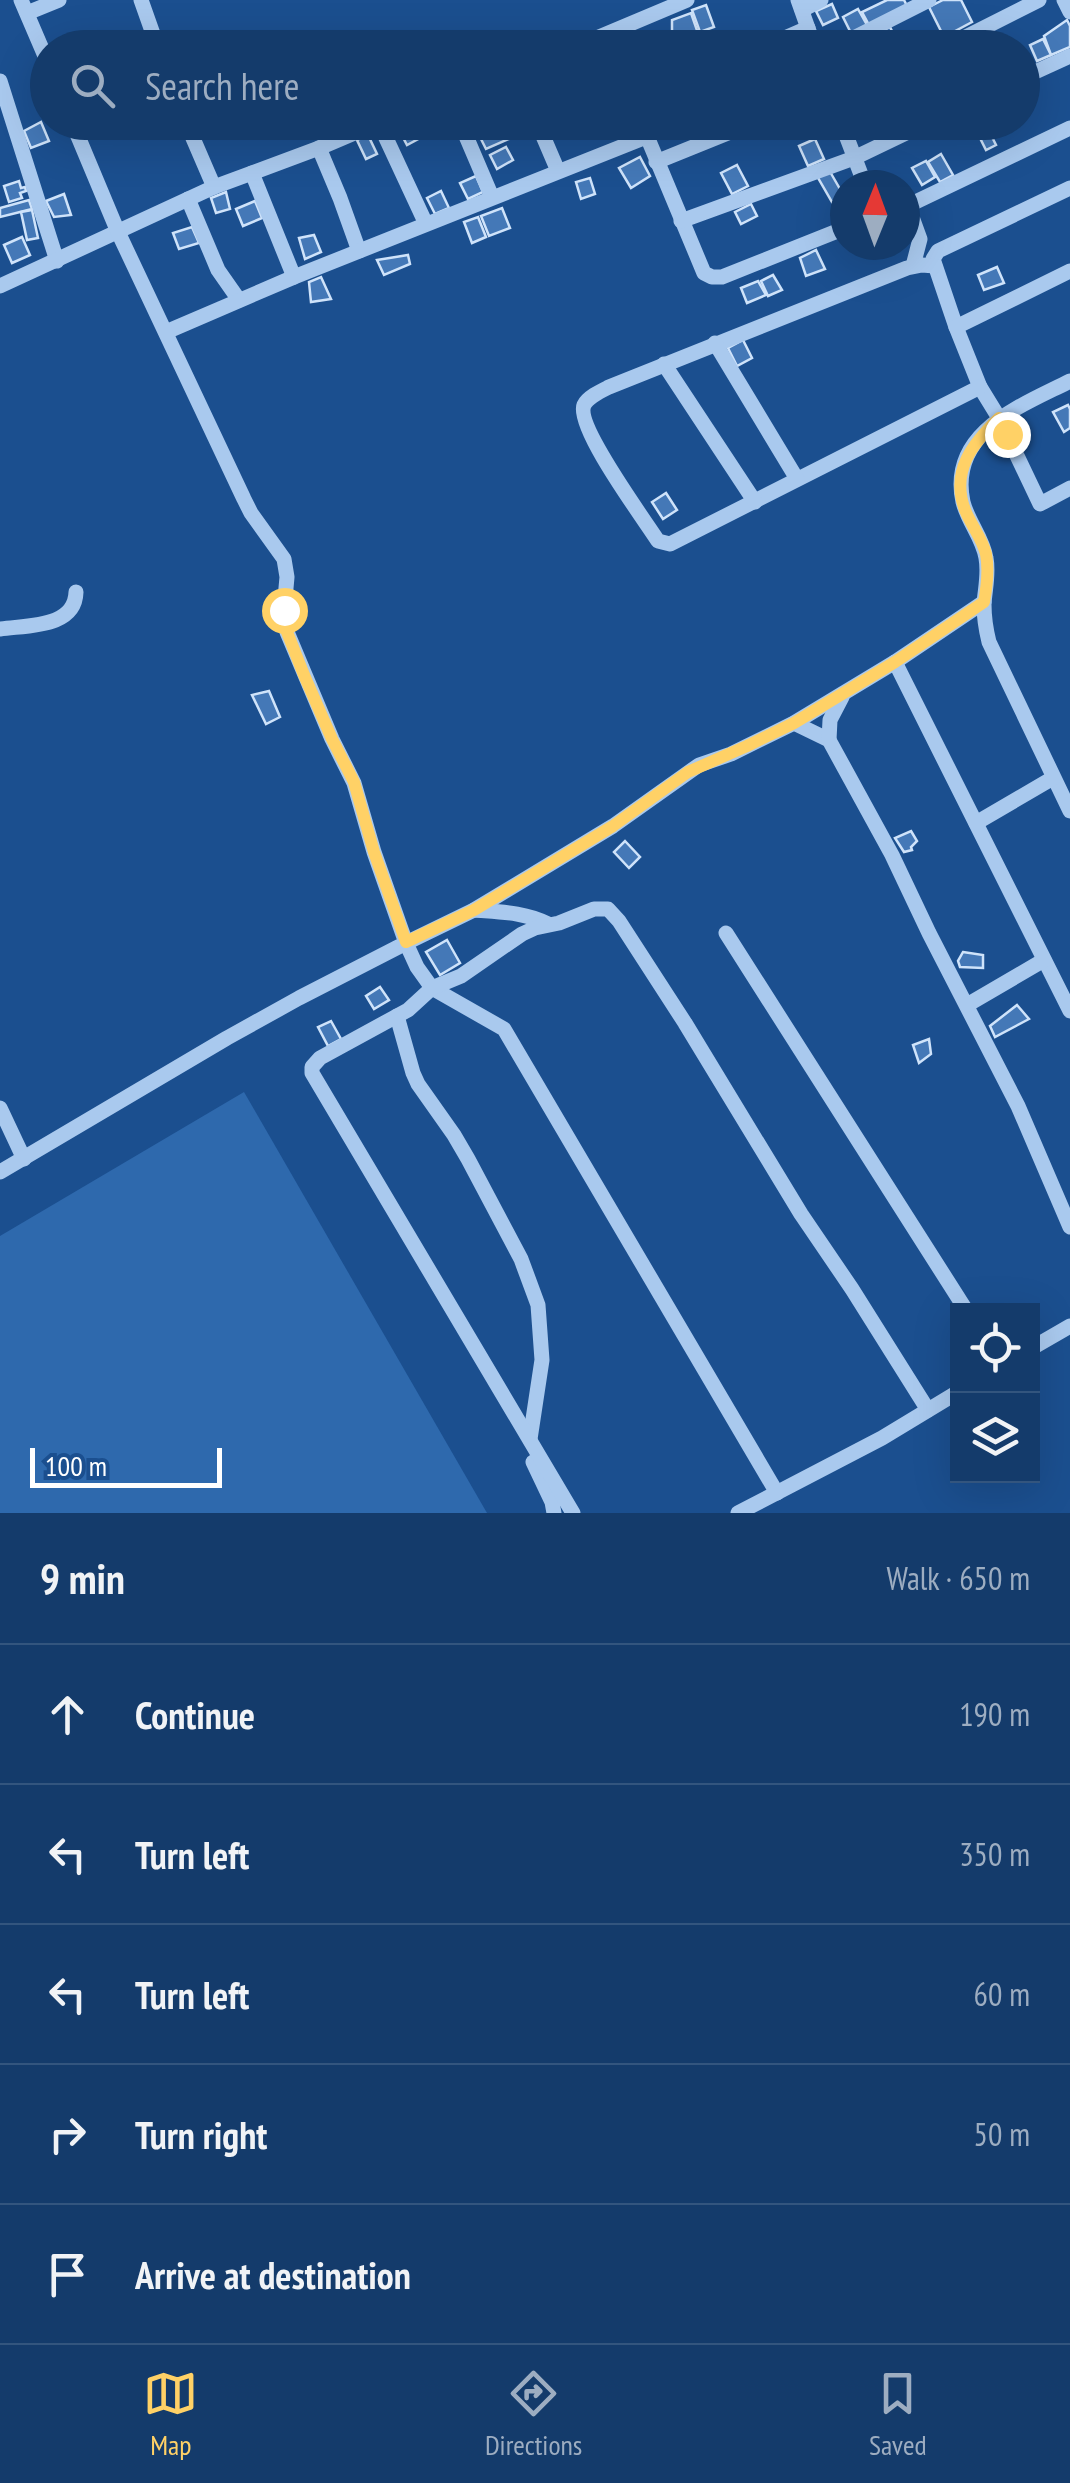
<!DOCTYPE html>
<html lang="en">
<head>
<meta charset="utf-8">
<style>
  body { margin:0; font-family:"PT Sans Narrow",sans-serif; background:#214673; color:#f1f3f6 }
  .controls { position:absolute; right:30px; bottom:30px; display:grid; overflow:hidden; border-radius:0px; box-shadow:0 10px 40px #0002 }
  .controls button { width:90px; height:90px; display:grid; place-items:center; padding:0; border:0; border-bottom:2px solid #33557e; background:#143b6b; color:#f1f3f6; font:50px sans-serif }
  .compass { position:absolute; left:830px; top:170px; width:90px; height:90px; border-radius:50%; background:#143b6b; box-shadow:0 10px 40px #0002; rotate:1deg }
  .scale { position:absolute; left:30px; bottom:25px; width:192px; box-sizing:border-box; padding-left:10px; border:5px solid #fff; border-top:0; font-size:28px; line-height:35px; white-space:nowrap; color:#fff; -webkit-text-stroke:8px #1b4f8f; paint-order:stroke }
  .stop { position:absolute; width:30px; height:30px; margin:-22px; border:8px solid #ffd166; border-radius:50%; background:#fff }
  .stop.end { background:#ffd166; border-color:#fff; box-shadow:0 2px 10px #0008 }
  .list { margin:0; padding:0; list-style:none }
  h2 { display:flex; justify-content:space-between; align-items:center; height:130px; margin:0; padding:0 40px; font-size:42px }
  h2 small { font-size:32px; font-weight:400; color:#9dadc1 }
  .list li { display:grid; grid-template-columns:65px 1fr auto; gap:30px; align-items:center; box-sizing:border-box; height:140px; padding:0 40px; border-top:2px solid #33557e }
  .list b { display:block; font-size:38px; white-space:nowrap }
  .list em { font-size:32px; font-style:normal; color:#9dadc1 }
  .icon { flex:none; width:55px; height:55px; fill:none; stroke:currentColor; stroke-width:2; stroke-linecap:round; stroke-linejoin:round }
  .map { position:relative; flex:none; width:1070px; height:1513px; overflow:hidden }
  .search { position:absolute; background:#143b6b; box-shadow:0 10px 40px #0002; left:30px; right:30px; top:30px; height:110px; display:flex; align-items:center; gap:25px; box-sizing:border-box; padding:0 35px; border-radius:55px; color:#9dadc1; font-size:38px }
  .sheet { height:830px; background:#143b6b }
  nav { display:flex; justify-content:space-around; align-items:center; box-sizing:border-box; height:140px; border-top:2px solid #33557e; background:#143b6b; font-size:28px; color:#9dadc1 }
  nav a { display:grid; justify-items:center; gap:5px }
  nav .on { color:#ffd166 }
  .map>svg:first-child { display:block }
  .green { fill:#2e69ad }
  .building { fill:#4478b7; stroke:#cfe3fa; stroke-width:2.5 }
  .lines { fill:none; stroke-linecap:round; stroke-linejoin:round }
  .minor { stroke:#a9c9ee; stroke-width:15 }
  .route { stroke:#ffd166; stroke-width:12 }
</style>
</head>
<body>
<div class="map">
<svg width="1070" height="1513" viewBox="0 0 1070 1513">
  <rect width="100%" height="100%" fill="#1b4f8f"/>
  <!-- green -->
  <polygon class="green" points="244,1092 487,1513 0,1513 0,1236"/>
  <!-- building -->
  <g class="building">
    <polygon points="887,0 904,0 907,6 869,25 862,12"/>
    <polygon points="943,0 961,0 972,22 944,37 929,7"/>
    <polygon points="832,4 838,18 823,25 816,11"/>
    <polygon points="706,5 714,27 700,32 692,10"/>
    <polygon points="858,9 867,25 851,33 843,17"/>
    <polygon points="691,13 699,36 672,45 672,20"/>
    <polygon points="1067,20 1070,26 1070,47 1051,55 1044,36"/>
    <polygon points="890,27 898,43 889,48 880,48 874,35"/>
    <polygon points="1043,39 1051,55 1037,61 1030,45"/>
    <polygon points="41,122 49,141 31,148 24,131"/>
    <polygon points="403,122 414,122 422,137 407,145 397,126"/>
    <polygon points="501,122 504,122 511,138 486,149 478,133"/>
    <polygon points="986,125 996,145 986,150 976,130"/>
    <polygon points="368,135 377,154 366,159 357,140"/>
    <polygon points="815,139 824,159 808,166 799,146"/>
    <polygon points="506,147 513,160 497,169 490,155"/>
    <polygon points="941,154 953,175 940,182 928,162"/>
    <polygon points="640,157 650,176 631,188 619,168"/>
    <polygon points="926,161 935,177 922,185 912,168"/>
    <polygon points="737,165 748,186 732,194 721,173"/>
    <polygon points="829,170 844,196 832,202 817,176"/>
    <polygon points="476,176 483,192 468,199 460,183"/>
    <polygon points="590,178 595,194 581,199 576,182"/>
    <polygon points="19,181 21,188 25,187 26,191 20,193 22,198 9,202 4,186"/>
    <polygon points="441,191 449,208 435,214 427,198"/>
    <polygon points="226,192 230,209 216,213 211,198"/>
    <polygon points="64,194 71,215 54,217 46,201"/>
    <polygon points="29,200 32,209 0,217 0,208"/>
    <polygon points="255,201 262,218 243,226 236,209"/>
    <polygon points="751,204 757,216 741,224 735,212"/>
    <polygon points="502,208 510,228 489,236 481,216"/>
    <polygon points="32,210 38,238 27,240 21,212"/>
    <polygon points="478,217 486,237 472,243 464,222"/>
    <polygon points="192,227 199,243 179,249 173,233"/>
    <polygon points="314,235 321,252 305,259 299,238"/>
    <polygon points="22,237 30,255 12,263 4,245"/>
    <polygon points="816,250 825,269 806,276 800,258"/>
    <polygon points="408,255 410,264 384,275 377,260"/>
    <polygon points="997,267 1004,283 984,290 978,275"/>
    <polygon points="773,275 782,290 768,296 761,281"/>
    <polygon points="321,277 331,299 311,302 309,282"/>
    <polygon points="758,281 766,295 747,303 741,288"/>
    <polygon points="743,340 752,358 737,366 728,348"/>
    <polygon points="1068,405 1070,409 1070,428 1064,432 1053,412"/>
    <polygon points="666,493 677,510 663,519 652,502"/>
    <polygon points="269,691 280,717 266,724 252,695"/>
    <polygon points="911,831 917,841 911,847 912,850 904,852 895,838"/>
    <polygon points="625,841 640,857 629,868 614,852"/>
    <polygon points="447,940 460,963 440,975 426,952"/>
    <polygon points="963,952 983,955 983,968 960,967 958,961"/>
    <polygon points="380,987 389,1000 374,1009 366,996"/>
    <polygon points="1017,1005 1029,1019 995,1037 990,1026"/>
    <polygon points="331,1021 341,1039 328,1046 318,1027"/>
    <polygon points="929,1039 931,1054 919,1063 913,1045"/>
  </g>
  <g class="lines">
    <!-- minor -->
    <g class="minor">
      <polyline points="21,0 48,63"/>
      <polyline points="141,0 158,48"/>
      <polyline points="798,0 815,48"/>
      <polyline points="1064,0 1070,12"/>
      <polyline points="802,10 821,0"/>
      <polyline points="27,13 59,0"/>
      <polyline points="573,48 687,0"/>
      <polyline points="762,48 808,28"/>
      <polyline points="834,48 929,0"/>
      <polyline points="944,48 1039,0"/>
      <polyline points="1022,78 1070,56"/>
      <polyline points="0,81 57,261"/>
      <polyline points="186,122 214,187"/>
      <polyline points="460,122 492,197"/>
      <polyline points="537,122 558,171"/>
      <polyline points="641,122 704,273 712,277 722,277 845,228"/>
      <polyline points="841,122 865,185"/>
      <polyline points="379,123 426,224"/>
      <polyline points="319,148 340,198 359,251"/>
      <polyline points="656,162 755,122"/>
      <polyline points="252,173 294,277"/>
      <polyline points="1070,188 938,251 933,259 956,327 980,387 999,418 1040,504 1070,488"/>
      <polyline points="188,199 218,270 239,300"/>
      <polyline points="908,206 920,239 913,266"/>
      <polyline points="905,207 1070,128"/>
      <polyline points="681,221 854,158 929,122"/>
      <path d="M935,266L922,265L907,268L609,387C601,391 588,397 584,405C575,426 644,519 658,541L670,544L980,387"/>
      <polyline points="0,286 214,187 319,148 380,122"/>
      <polyline points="956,327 1070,271"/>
      <polyline points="166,332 294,277 646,137"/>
      <polyline points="715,343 797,479"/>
      <polyline points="664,364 755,502"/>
      <path d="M1070,381C1021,406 948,432 963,502C968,522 983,538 986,558C989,574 985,589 984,604C984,617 986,630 989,642L1070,811"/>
      <path d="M0,629C28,625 75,628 76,592"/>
      <polyline points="895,662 1070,1011"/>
      <polyline points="794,723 829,740 892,855 929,933 1018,1106 1070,1227"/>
      <polyline points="829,740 830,720 842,697"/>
      <polyline points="976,823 1053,778"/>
      <path d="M474,910C499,912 525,912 548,924"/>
      <polyline points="726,933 966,1310"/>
      <polyline points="967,1005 1044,960"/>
      <polyline points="397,1016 413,1073 418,1084 454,1135 468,1159 521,1259 538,1305 542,1360 530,1439"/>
      <polyline points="0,1108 24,1159"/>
      <polyline points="0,1172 227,1038 299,998 406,943 374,852 354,783 332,739 287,632 284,610 287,577 284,559 251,513 244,499 118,232 72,122"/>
      <polyline points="1032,1348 1070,1326"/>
      <polyline points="533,1462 552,1502 554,1513"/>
      <polyline points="777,1493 504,1029 432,988 417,967 406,943 474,910 613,826 699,765 731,754 794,723 895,662 984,602"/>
      <polyline points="573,1513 312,1073 312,1067 320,1058 408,1010 432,988 461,976 522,934 535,928 559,923 594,909 608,909 619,921 685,1023 801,1214 852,1289 928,1410"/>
      <polyline points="738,1513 882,1438 958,1392"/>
    </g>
  </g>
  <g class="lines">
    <!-- route -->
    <path class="route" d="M284,610L287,632L304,675L332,739L354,782L374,852L406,942L474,910L613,826L688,772L747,746L794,723L895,662L984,602C987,586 989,570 986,554C982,538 971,525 965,510C950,471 973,443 999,418L1007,434"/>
  </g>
</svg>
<div class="controls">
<button><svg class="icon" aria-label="locate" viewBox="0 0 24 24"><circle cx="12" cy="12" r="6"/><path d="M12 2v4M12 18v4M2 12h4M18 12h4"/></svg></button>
<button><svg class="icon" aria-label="layers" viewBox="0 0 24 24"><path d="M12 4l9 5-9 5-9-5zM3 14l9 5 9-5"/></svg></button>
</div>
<svg class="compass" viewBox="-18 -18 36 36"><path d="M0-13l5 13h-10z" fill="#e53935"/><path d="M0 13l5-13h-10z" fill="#9dadc1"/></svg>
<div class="scale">100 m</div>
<div class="stop" style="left:284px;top:610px"></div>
<div class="stop end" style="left:1007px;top:434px"></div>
<div class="search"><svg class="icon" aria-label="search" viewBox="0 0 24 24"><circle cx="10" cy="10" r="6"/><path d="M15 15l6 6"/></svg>Search here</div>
</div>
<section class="sheet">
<h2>9 min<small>Walk · 650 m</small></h2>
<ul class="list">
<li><svg class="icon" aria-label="ahead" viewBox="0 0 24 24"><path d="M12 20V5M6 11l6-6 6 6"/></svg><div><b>Continue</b></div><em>190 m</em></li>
<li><svg class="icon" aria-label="left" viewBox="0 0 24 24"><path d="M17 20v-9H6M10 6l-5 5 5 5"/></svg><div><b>Turn left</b></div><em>350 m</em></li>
<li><svg class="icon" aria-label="left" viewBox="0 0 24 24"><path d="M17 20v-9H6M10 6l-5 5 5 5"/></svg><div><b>Turn left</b></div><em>60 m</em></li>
<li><svg class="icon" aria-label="right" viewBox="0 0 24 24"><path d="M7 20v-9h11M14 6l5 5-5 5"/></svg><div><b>Turn right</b></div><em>50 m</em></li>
<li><svg class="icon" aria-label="arrive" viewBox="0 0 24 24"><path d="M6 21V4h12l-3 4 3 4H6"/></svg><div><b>Arrive at destination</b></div></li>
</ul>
</section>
<nav>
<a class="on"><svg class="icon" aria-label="map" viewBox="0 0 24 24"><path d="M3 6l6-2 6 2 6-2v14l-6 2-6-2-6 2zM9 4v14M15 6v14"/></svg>Map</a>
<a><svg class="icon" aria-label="directions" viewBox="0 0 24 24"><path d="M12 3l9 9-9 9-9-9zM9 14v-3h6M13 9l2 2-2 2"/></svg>Directions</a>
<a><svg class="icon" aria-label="saved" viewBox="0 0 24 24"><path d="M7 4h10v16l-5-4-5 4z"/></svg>Saved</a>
</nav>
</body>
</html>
